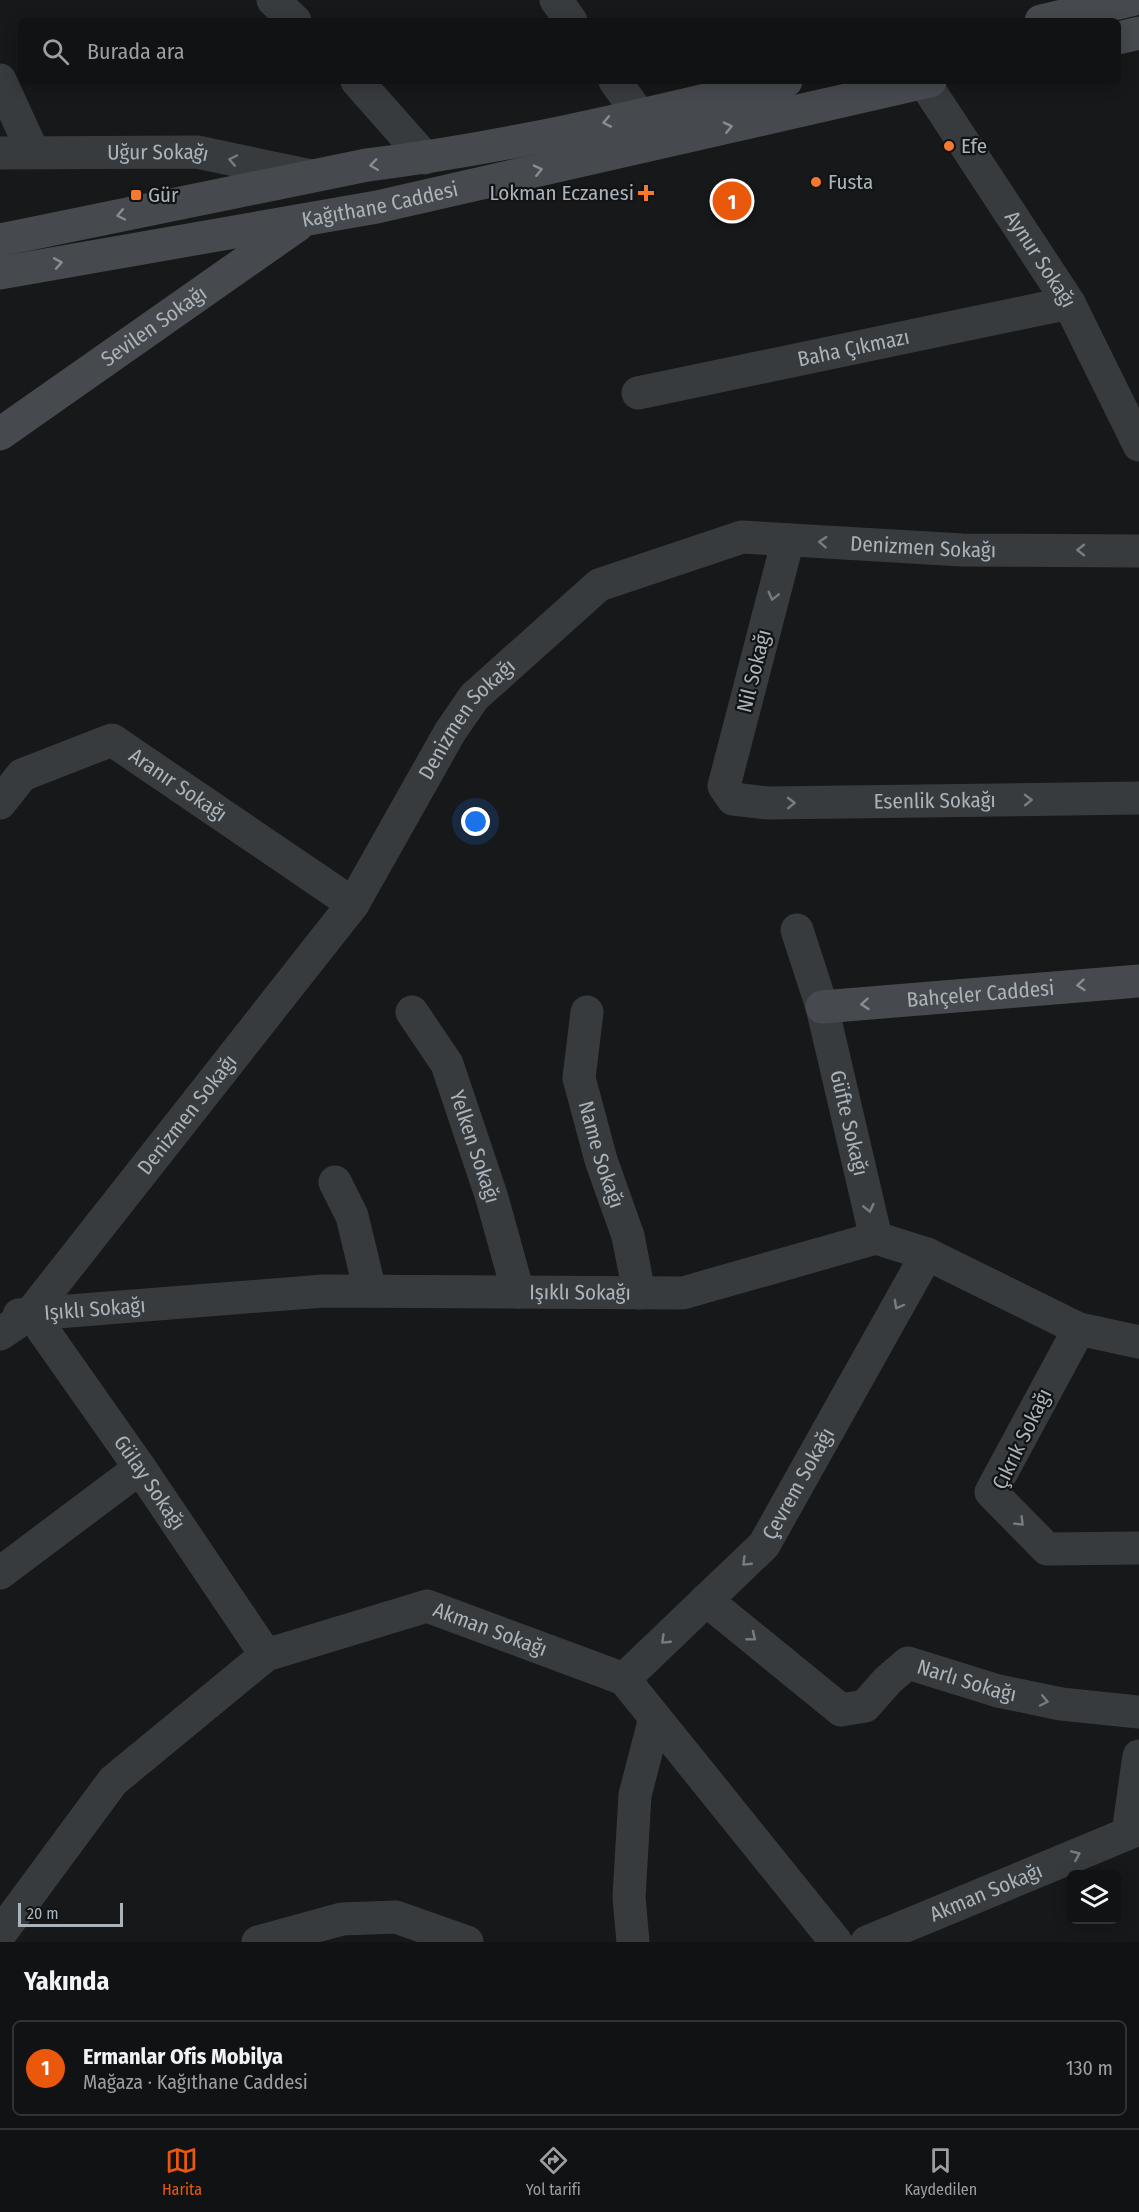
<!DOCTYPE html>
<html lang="tr">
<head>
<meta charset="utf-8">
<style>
  body { margin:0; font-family:"Fira Sans Condensed",sans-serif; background:#1a1b1c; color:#f1f3f6 }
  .controls { position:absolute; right:18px; bottom:18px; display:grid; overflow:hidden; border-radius:9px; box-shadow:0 3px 15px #0003 }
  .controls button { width:54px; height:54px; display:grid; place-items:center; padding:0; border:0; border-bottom:2px solid #303233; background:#111213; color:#f1f3f6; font:30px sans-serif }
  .scale { position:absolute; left:18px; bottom:15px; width:105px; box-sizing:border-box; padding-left:6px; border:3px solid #a9b3b9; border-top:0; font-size:16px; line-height:21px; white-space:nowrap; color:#a9b3b9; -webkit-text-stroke:4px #121314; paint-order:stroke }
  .you { position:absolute; left:476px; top:822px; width:21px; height:21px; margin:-15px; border:4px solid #fff; border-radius:50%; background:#1a73e8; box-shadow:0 0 0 9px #1a73e833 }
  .badge { display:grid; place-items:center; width:39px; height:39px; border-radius:50%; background:#ea580c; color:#fff; font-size:20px; font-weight:700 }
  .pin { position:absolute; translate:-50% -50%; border:3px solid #fff; box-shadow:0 2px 6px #0006 }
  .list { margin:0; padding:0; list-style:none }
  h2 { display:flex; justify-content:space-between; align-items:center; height:78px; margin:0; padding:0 24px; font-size:26px }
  h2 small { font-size:20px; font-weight:400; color:#9c9ea0 }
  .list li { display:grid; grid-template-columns:39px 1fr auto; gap:18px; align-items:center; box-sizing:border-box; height:96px; margin:0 12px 12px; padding:0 12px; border:2px solid #303233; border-radius:9px }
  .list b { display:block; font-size:22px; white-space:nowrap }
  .list p { margin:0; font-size:20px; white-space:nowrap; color:#9c9ea0 }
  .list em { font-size:20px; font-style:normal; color:#9c9ea0 }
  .icon { flex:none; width:33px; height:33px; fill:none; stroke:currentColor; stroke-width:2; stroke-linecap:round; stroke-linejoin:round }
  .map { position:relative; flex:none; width:1139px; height:1942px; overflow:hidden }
  .search { position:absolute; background:#111213; box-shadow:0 3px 15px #0003; left:18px; right:18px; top:18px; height:66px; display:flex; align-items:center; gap:15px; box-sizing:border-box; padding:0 21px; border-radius:9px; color:#9c9ea0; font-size:22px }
  .sheet { height:186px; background:#111213 }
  nav { display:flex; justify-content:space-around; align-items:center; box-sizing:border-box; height:84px; border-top:2px solid #303233; background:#111213; font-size:16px; color:#9c9ea0 }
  nav a { display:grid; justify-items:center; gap:3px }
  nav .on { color:#ea580c }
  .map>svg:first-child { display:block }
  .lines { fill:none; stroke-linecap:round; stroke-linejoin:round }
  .street { stroke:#383b3e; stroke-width:33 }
  .secondary { stroke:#464a4e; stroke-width:33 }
  .oneway { stroke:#868e94 }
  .oneway2 { stroke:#767d82 }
  .poi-dot { fill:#f87830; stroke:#121314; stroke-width:2 }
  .labels { text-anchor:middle; stroke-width:4.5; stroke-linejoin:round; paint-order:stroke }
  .poi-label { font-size:21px; fill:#a9b3b9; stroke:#121314; text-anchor:start }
  .street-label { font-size:21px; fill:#a9b3b9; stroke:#121314 }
</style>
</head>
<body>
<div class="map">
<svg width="1139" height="1942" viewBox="0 0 1139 1942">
  <rect width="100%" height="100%" fill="#171819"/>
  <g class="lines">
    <!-- street -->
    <g class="street">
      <polyline points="273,0 295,21"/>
      <polyline points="556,0 571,21"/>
      <polyline points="0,80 33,152"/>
      <polyline points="357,81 425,158"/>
      <polyline points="615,81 640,116"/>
      <path id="s1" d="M924,82L1069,303L1139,445"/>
      <path id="s2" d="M0,153L197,152L311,176"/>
      <path id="s3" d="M638,393L1069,303"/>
      <path id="s4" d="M788,540L724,786L733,799L768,803L1139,798"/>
      <path id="s5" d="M0,803L22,775L112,740L353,904"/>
      <path id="s6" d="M797,930L822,1007L876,1238"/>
      <path id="s7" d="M412,1012L447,1064L492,1198L518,1292"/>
      <path id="s8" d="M587,1012L579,1078L601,1160L628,1236L639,1293"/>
      <polyline points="335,1182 352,1216 370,1291"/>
      <path id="s9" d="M31,1313L140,1468L266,1655"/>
      <path id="s10" d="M19,1315L323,1291L683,1293L876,1238L927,1254L1079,1329L1139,1342"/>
      <polyline points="1079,1329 991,1492 1047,1549 1139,1548"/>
      <path id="s11" d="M0,1334L31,1313L353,904L450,732L474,697L599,585L742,537L962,550L1139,551"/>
      <polyline points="0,1573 140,1468"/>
      <path id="s12" d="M706,1600L841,1710L865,1706L888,1680L908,1663L998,1691L1061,1704L1139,1712"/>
      <path id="s13" d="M624,1679L764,1545L927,1254"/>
      <polyline points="1128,1833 1139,1756"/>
      <path id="s14" d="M0,1934L113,1781L266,1655L427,1606L624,1679L836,1942"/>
      <polyline points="258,1942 342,1919 396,1917 467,1942"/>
      <polyline points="633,1942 629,1897 635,1795 655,1718"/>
      <path id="s15" d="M867,1942L1139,1829"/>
    </g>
    <!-- secondary -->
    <g class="secondary">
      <polyline points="1041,21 1131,0"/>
      <polyline points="1118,38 1139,33"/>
      <path d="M0,240L367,165C508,148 648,114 786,81"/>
      <path id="s16" d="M0,273L377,207L930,81"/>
      <path id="s17" d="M0,434L298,225"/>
      <path id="s18" d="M822,1007L1139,981"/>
    </g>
  </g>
  <!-- one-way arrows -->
  <defs><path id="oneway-chevron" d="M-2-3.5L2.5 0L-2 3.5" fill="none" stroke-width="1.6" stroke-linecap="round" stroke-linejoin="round" transform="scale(1.5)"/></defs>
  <g class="oneway">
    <use href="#oneway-chevron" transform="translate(607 122) rotate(169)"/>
    <use href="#oneway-chevron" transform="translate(728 127) rotate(-13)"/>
    <use href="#oneway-chevron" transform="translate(374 165) rotate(172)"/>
    <use href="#oneway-chevron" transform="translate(538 170) rotate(-13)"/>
    <use href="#oneway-chevron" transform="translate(121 215) rotate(168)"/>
    <use href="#oneway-chevron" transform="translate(58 263) rotate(-10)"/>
    <use href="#oneway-chevron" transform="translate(1081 985) rotate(175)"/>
    <use href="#oneway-chevron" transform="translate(865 1004) rotate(175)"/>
  </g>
  <g class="oneway2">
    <use href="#oneway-chevron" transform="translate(233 160) rotate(-168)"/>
    <use href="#oneway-chevron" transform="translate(823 542) rotate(-177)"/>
    <use href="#oneway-chevron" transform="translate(1081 550) rotate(-180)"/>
    <use href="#oneway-chevron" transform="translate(773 596) rotate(104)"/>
    <use href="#oneway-chevron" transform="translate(1028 800) rotate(-1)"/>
    <use href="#oneway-chevron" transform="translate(791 803) rotate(-1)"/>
    <use href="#oneway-chevron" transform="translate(869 1208) rotate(77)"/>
    <use href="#oneway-chevron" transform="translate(898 1305) rotate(119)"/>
    <use href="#oneway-chevron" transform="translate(1020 1522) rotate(45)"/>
    <use href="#oneway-chevron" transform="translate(746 1562) rotate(136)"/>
    <use href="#oneway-chevron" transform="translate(752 1637) rotate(39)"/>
    <use href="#oneway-chevron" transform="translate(665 1640) rotate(136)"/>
    <use href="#oneway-chevron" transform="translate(1044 1701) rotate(12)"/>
    <use href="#oneway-chevron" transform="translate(1076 1855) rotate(-23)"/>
  </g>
  <!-- markers -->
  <g class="poi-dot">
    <circle cx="949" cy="146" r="6"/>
    <circle cx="816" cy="182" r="6"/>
    <path d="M643 184h6v6h6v6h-6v6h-6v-6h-6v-6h6z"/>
    <rect x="130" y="189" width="12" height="12" rx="3"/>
  </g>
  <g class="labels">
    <!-- poi labels -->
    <g class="poi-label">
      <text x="961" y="153">Efe</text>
      <text x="828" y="189">Fusta</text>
      <text x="634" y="200" text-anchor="end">Lokman Eczanesi</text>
      <text x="148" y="202">Gür</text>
    </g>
    <!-- street labels -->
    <g class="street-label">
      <text dy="7" stroke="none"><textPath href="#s2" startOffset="158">Uğur Sokağı</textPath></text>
      <text dy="7" stroke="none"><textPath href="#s16" startOffset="386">Kağıthane Caddesi</textPath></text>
      <text dy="7" stroke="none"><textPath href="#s1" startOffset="212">Aynur Sokağı</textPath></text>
      <text dy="7" stroke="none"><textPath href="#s17" startOffset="188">Sevilen Sokağı</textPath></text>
      <text dy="7" stroke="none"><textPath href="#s3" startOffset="220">Baha Çıkmazı</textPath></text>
      <text dy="7" stroke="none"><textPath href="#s11" startOffset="1298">Denizmen Sokağı</textPath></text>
      <text transform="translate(754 671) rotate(-76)" y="7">Nil Sokağı</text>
      <text dy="7" stroke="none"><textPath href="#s11" startOffset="776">Denizmen Sokağı</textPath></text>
      <text dy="7" stroke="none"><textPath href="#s5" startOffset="212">Aranır Sokağı</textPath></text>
      <text dy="7" stroke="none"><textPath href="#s4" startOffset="472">Esenlik Sokağı</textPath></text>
      <text dy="7" stroke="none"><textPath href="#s18" startOffset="159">Bahçeler Caddesi</textPath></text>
      <text dy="7" stroke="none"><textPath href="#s11" startOffset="290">Denizmen Sokağı</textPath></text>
      <text dy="7" stroke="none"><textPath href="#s6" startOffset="200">Güfte Sokağı</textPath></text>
      <text dy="7" stroke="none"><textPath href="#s7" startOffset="150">Yelken Sokağı</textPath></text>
      <text dy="7" stroke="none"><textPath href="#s8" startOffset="146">Name Sokağı</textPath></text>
      <text dy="7" stroke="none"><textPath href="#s10" startOffset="562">Işıklı Sokağı</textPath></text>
      <text dy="7" stroke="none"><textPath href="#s10" startOffset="76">Işıklı Sokağı</textPath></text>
      <text transform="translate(1022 1439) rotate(-64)" y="7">Çıkrık Sokağı</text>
      <text dy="7" stroke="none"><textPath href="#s9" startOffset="207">Gülay Sokağı</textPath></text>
      <text dy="7" stroke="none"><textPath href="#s13" startOffset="264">Çevrem Sokağı</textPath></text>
      <text dy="7" stroke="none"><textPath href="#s14" startOffset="624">Akman Sokağı</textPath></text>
      <text dy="7" stroke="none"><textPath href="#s12" startOffset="321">Narlı Sokağı</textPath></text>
      <text dy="7" stroke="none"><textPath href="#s15" startOffset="129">Akman Sokağı</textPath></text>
    </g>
  </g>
</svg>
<div class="controls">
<button><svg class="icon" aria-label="layers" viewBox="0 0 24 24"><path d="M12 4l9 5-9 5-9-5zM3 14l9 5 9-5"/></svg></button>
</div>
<div class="scale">20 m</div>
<div class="you"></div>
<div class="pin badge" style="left:732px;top:201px">1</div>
<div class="search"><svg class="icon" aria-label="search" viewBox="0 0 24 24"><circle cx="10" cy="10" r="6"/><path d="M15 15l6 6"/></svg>Burada ara</div>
</div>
<section class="sheet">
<h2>Yakında<small></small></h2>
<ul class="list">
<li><span class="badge">1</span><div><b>Ermanlar Ofis Mobilya</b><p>Mağaza · Kağıthane Caddesi</p></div><em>130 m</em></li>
</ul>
</section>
<nav>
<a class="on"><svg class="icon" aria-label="map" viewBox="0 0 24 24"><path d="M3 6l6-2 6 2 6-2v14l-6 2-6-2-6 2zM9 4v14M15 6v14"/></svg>Harita</a>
<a><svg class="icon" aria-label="directions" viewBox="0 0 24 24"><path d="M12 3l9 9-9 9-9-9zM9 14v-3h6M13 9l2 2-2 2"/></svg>Yol tarifi</a>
<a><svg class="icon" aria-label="saved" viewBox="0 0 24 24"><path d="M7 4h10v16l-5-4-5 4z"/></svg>Kaydedilen</a>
</nav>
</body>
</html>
